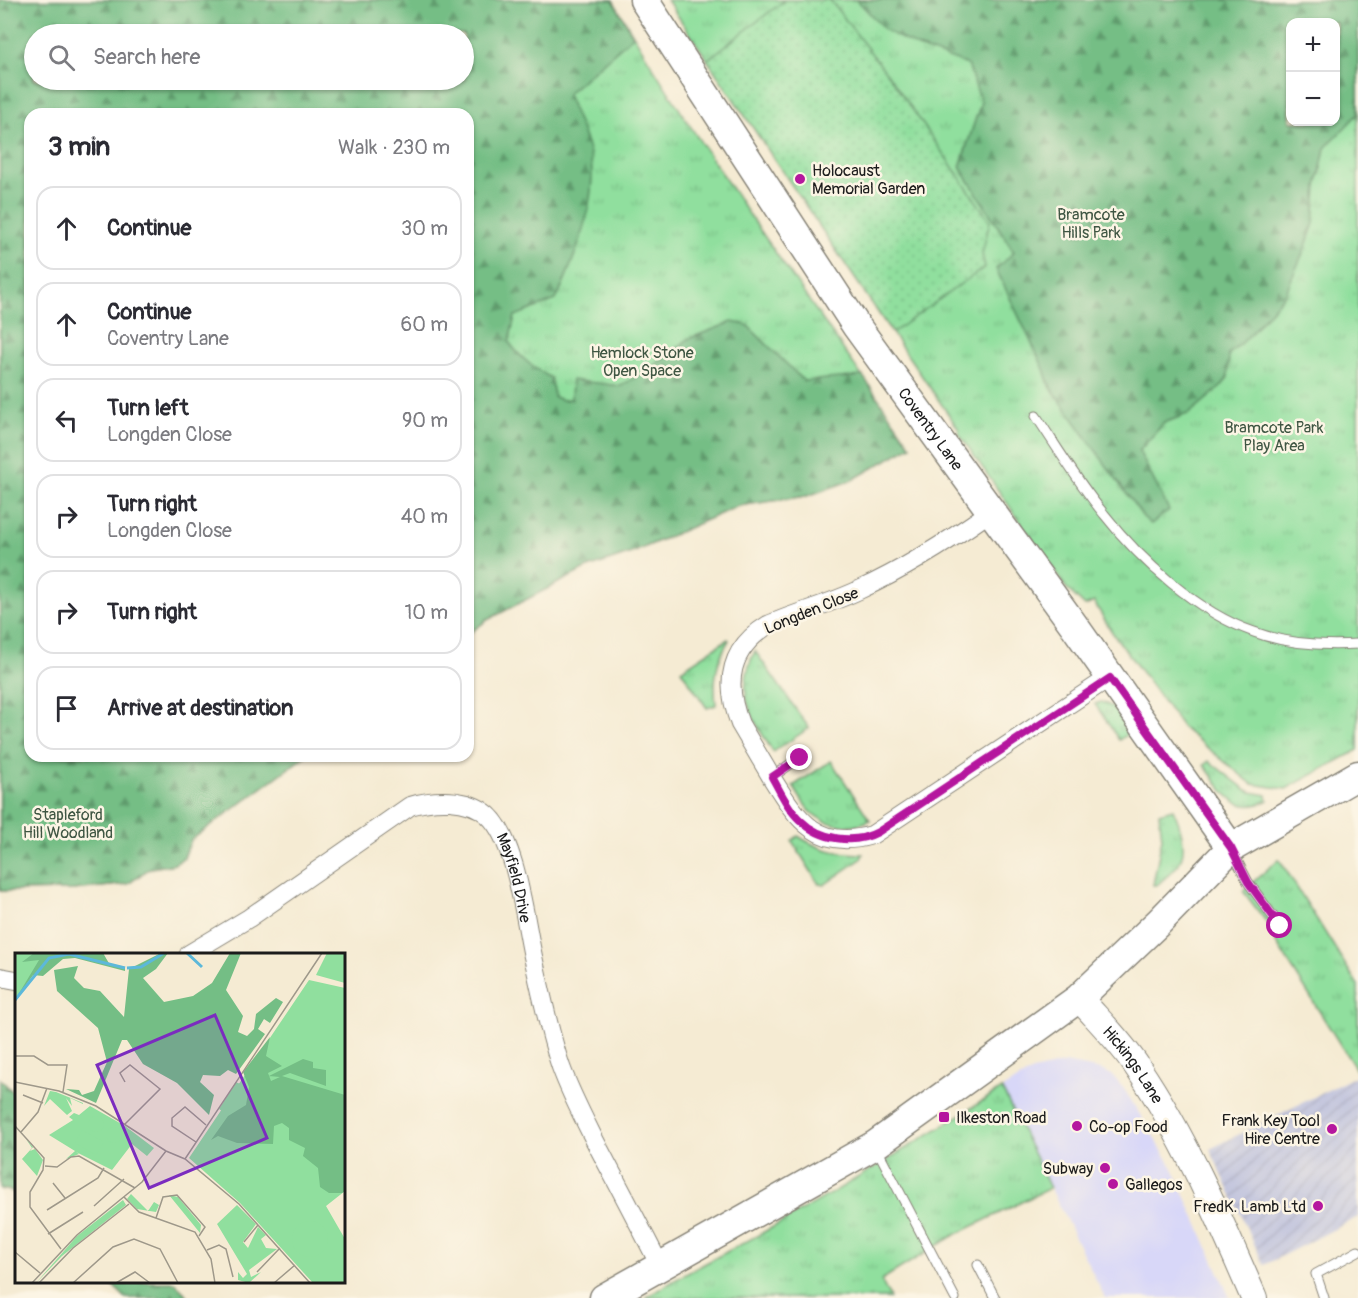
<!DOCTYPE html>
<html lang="en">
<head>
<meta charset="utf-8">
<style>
  body { margin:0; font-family:Pangolin,sans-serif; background:#f2f2f3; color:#2b2b33 }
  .controls { position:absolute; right:18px; top:18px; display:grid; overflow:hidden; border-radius:12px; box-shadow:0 2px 4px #0004 }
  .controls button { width:54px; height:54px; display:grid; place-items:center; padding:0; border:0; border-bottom:2px solid #e1e1e2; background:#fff; color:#2b2b33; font:30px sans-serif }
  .stop { position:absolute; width:18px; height:18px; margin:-14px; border:4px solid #b5179e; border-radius:50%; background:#fff }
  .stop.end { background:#b5179e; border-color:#fff; box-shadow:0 2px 6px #0008 }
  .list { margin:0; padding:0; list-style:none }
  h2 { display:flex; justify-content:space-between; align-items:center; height:78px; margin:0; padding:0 24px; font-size:26px }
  h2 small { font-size:20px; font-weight:400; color:#7c7c81 }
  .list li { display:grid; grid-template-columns:39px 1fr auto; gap:18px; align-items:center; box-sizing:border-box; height:84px; margin:0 12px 12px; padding:0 12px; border:2px solid #e1e1e2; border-radius:18px }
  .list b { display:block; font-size:22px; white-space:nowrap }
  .list p { margin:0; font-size:20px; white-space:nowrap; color:#7c7c81 }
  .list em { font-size:20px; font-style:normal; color:#7c7c81 }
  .icon { flex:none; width:33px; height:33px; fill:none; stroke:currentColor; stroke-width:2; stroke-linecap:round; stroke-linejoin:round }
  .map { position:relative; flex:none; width:1358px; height:1298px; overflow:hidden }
  .search { position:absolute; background:#fff; box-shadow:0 2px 4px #0004; left:24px; top:24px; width:450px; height:66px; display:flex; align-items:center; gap:15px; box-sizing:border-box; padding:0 21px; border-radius:33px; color:#7c7c81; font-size:22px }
  .panel { position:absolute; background:#fff; box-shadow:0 2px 4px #0004; left:24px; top:108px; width:450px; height:654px; border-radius:18px }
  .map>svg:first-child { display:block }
  .built { fill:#d8d7f8 }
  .industrial { fill:url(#industrial-furrows) }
  .grass { fill:url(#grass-tufts); stroke:#567e5d; stroke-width:1.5; fill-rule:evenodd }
  .forest { fill:url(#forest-firs); stroke:#486d50; stroke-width:1.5; fill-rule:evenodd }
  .garden { fill:url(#garden-dots); stroke:#567e5d; stroke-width:1.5 }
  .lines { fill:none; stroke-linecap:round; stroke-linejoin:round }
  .lane-casing { stroke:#888478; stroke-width:11 }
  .street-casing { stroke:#888478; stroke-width:20 }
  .secondary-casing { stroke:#888478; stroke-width:28 }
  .primary-casing { stroke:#888478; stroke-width:31 }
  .lane { stroke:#fff; stroke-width:9 }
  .street { stroke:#fff; stroke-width:18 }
  .secondary { stroke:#fff; stroke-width:26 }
  .primary { stroke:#fff; stroke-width:28 }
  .route { stroke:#b5179e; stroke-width:8 }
  .poi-dot { fill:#b5179e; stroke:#fcf5e5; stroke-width:2 }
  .labels { text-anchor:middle; stroke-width:5; stroke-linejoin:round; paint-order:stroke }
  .poi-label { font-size:16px; fill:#1c1c1c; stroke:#fcf5e5; text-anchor:start }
  .park-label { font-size:16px; fill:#3f5643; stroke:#fcf5e5 }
  .street-label { font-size:16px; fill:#1c1c1c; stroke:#fcf5e5 }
  .inset-river { fill:none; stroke:#5cb8da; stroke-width:3 }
  .inset-road { fill:none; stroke:#9e988a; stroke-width:1.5 }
  .view { fill:#7b2cbf; fill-opacity:0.15; stroke:#7b2cbf; stroke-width:3 }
  .inset-edge { fill:none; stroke:#1c1c1c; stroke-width:3 }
</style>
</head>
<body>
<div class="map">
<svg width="1358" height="1298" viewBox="0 0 1358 1298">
  <defs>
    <pattern id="industrial-furrows" width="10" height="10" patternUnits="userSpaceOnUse" patternTransform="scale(1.5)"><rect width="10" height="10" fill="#bfc2dd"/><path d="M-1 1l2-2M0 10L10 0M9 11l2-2" fill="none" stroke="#a4a6bd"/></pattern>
    <pattern id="grass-tufts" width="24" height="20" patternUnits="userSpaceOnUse" patternTransform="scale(1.5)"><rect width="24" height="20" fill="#90df9e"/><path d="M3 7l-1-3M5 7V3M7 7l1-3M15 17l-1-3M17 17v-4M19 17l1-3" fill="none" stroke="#7cbf88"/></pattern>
    <pattern id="forest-firs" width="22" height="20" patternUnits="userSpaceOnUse" patternTransform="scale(1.5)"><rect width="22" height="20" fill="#74be85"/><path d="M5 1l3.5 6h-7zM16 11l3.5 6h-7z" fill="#5e9a6c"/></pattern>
    <pattern id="garden-dots" width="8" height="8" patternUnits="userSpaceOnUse" patternTransform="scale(1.5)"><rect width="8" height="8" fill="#90df9e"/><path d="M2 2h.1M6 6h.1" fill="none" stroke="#7cbf88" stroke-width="1.8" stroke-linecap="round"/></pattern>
  </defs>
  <rect width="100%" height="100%" fill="#fcf5e5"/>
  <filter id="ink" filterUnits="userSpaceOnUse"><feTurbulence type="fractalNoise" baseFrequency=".0167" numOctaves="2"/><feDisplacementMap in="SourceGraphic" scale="12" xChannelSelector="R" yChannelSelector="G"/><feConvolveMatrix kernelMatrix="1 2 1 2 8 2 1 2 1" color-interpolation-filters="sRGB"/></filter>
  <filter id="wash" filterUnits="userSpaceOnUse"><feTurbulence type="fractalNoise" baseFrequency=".008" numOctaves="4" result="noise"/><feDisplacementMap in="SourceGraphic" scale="24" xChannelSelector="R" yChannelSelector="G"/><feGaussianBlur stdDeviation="1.35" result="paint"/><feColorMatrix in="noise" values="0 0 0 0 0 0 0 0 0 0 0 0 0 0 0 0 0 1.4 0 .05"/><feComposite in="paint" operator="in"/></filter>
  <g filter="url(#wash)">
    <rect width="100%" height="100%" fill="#f5ebd3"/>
    <!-- built -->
    <polygon class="built" points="1066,1063 1101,1070 1112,1075 1124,1089 1173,1168 1230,1298 1105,1298 1002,1089 1033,1071"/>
    <!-- industrial -->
    <polygon class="industrial" points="1358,1075 1358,1217 1264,1265 1210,1149"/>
    <!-- grass -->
    <g class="grass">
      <path d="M0,0H613C702,155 809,299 911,446L852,480L807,496L738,506L634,552L585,569L489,619L468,634V114H30V756H305L191,840L184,857L175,864L150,868L128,884L73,890L0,891ZM34,34H464V80H34Z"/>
      <path d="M667,0H1358V750L1286,789L1252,784L1183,728L1112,632L1094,602L1085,606L1067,589L959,434L958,428L892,333ZM1290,22H1336V122H1290Z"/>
      <path d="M728,639L729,640C716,661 713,680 716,705L707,708L681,670Z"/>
      <path d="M755,651L809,728L773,752C751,715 734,694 755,651Z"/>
      <path d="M1101,702C1117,706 1122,719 1130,732L1119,740L1095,704Z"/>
      <path d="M831,761L870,820C852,829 829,827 812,813C804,806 799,795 793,786Z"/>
      <path d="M1209,761L1245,789L1251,792L1267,795L1268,800C1235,818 1222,788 1204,765Z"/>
      <path d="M1173,809C1180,824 1189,850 1178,865C1172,872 1164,879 1157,885H1153L1162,838L1159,813Z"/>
      <path d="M798,836C821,851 836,853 863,854L861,859L824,885L819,884L792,841Z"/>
      <polygon points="1279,859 1358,985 1358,1073 1272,936 1275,933 1243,891"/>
      <path d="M1002,1089L1050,1188L951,1237L881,1280L890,1298H645C689,1270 736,1248 782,1222C856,1180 929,1134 1002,1089Z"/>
    </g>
    <!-- forest -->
    <g class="forest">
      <path d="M0,0H613L633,36L567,94C574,113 585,134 590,154C599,198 574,261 556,300L515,316L509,342C520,358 534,368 551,378L554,397L562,400L571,399L572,380L621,386L667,357L688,339L732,322L747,325L804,381L863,376L911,446L852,480L807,496L738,506L634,552L585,569L489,619L468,634V114H30V756H305L191,840L184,857L175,864L150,868L128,884L73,890L0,891ZM464,34V80H34V34Z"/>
      <path d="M857,0H1358V114L1325,148L1317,187L1314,223L1306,246L1285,294L1246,339L1229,354L1228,377L1222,386L1190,413L1164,423L1139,451L1169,510L1151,524L1143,517L1049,385L1044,369L996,269L1014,252L960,167L981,102L968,65L918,47L886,31ZM1336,22V122H1290V22Z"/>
      <polygon points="0,1079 16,1095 16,1195 12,1191 0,1189"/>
      <polygon points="109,1282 175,1282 189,1298 126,1298"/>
    </g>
    <!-- garden -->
    <polygon class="garden" points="785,0 830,0 892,80 990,221 982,254 985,267 892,333 707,60"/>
  </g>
  <g filter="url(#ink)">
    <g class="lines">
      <defs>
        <g id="lane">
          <path d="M1036,416C1058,449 1079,484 1104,514C1140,560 1198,613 1254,632C1286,644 1325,646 1358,644"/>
          <polyline points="772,777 799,758"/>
          <polyline points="1233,853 1248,882 1280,926"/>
          <polyline points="876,1147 955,1298"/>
          <polyline points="978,1265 995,1298"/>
          <polyline points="1324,1298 1316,1274 1358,1251"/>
        </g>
        <g id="street">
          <path d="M990,512C949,541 905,569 859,590C830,604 798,612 768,625C729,649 724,683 740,724C751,743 762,761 773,780C798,820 818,851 872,835L1110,677"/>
          <path id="s1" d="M189,954L249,918L410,806C433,799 468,797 488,815C517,841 525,923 534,961C542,996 549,1032 561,1067C570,1092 583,1117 595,1141C617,1183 639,1224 660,1266"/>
          <polyline points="0,977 16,980"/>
        </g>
        <g id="secondary">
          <path id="s2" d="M1079,998C1099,1021 1122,1043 1138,1068C1186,1139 1220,1220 1254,1298"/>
        </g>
        <g id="primary">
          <path id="s3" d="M644,0L857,327L1073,624L1231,848"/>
          <polyline points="604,1298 875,1145 1079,998 1158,923 1231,848 1358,775"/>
        </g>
      </defs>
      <!-- lane casing -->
      <use href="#lane" class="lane-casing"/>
      <!-- street casing -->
      <use href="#street" class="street-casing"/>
      <!-- secondary casing -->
      <use href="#secondary" class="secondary-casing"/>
      <!-- primary casing -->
      <use href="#primary" class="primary-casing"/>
      <!-- lane -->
      <use href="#lane" class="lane"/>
      <!-- street -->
      <use href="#street" class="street"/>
      <!-- secondary -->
      <use href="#secondary" class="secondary"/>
      <!-- primary -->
      <use href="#primary" class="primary"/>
    </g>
  </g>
  <g class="lines" filter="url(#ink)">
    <!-- route -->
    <path class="route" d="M800,758L772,777C780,791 788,809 800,820C820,840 854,845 878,832L1110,678L1231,848L1248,882L1280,926"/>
  </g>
  <!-- markers -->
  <g class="poi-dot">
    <circle cx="800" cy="179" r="6"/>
    <rect x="938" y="1111" width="12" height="12" rx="3"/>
    <circle cx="1077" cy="1126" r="6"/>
    <circle cx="1332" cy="1129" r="6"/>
    <circle cx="1105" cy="1168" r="6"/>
    <circle cx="1113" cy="1184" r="6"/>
    <circle cx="1318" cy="1206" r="6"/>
  </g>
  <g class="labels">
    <!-- poi labels -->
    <g class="poi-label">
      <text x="812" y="176">Holocaust<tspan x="812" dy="18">Memorial Garden</tspan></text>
      <text x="956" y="1123">Ilkeston Road</text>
      <text x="1320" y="1126" text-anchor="end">Frank Key Tool<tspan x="1320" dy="18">Hire Centre</tspan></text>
      <text x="1089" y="1132">Co-op Food</text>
      <text x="1093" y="1174" text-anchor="end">Subway</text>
      <text x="1125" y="1190">Gallegos</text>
      <text x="1306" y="1212" text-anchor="end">FredK. Lamb Ltd</text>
    </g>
    <!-- park labels -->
    <g class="park-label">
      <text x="1091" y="220">Bramcote<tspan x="1091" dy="18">Hills Park</tspan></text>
      <text x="642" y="358">Hemlock Stone<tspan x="642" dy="18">Open Space</tspan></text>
      <text x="1274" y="433">Bramcote Park<tspan x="1274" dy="18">Play Area</tspan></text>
      <text x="68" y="820">Stapleford<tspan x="68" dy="18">Hill Woodland</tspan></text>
    </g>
    <!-- street labels -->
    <g class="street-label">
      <text dy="6" stroke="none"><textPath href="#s3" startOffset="516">Coventry Lane</textPath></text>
      <text transform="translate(811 610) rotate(-22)" y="6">Longden Close</text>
      <text dy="6" stroke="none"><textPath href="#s1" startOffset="417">Mayfield Drive</textPath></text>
      <text dy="6" stroke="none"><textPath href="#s2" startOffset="86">Hickings Lane</textPath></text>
    </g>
  </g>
  <!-- overview -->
  <g transform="translate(15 953)">
    <rect width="330" height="330" fill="#f5ebd3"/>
    <path d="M0,0H88L91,8L58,1L25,13L0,47ZM312,0H330V30L301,22ZM294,27L330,35V238L311,253L330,286V330H298L225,250L174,205ZM35,138L41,139L68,150V151L55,145L57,153L51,145L57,158L52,162L35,146L29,153ZM75,153L110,173L139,195L132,203L117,191L97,217L61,199L64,201L51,206L60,198L34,182L58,167L54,164L59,160L64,162ZM11,186L18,194L15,198L20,196L28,207L22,223L7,206L17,195ZM116,241L133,258L139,249L144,252L141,259L122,256L112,246ZM154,242L163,244L186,272L185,280ZM108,247L111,252L47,303L21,330L62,283ZM222,252L241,271L228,289L233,295L243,274L251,282L246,286L251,295L262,296L234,317L236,324L246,319L234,330L223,327V319L228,325L232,321L202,271Z" fill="#90df9e"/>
    <path d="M19,0H88L95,12L110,14V18L60,5L48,6L28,23L18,22L0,47L24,7L7,9ZM146,0H153L141,16L128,25L149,49L178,43L197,30L215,0H226L211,37L228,63L223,79L232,83L239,76L241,61L261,45L268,49L255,70L249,66L243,76L250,81L221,121L213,117L205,123L188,122L185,129L199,142L194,162L162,130L128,111L112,87H107L81,150L51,136L64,137L67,142L79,138L92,109L83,75L42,38L39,17L63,13L59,25L69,35L85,38L109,64L114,16ZM255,84L251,103L267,113L253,120L256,128L265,124L254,123L288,106L298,109V115L311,117V133L275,120L267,123L330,142V238L327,240H314L305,234L303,215L288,203L290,195L274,187V175L267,170L259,173L258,191L222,190L203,183L196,187L213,163L231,152L234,134L228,119Z" fill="#74be85"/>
    <path d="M221,129L233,135L213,162L204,156Z" fill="#90df9e"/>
    <path d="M73 171a8 8 0 1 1 16 0a8 8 0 1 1-16 0ZM91 182a8 8 0 1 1 16 0a8 8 0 1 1-16 0ZM67,177L89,189L81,202L60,190ZM277 286a18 18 0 1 1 36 0a18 18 0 1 1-36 0Z" fill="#90df9e"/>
    <path class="inset-river" d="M172,0L187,14M112,15L126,14L149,0M0,47L34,5L54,1L110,15"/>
    <path class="inset-road" d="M0,103H19L33,112H52L48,139M0,129L44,138L81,153L151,198L170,206L224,251L295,330M110,129L105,120L115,112L145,136L110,171M8,142L28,150M0,173L29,205L28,217L15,239V254L46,296M6,179L23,159L32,135M181,189L157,173V165L170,154L191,172M170,206L307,0M30,213L42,214L56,204L64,203L120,235M38,230L50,245M109,244L124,259L180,279L196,306L200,330M79,253L109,226M32,257L83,225L89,215M141,265L148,244L162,242L190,274L184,283M33,281L68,259M229,289L243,272M192,297L204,292L211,296L218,324M0,299L25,320M242,319L265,295M17,330L62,282L127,229L151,198M24,330L58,295L114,251M58,330L98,294L119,286L145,296L163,330M101,330L120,319L135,330M259,330L280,312"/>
    <path class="view" d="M200,62L252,185L134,235L82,112Z"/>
    <rect width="330" height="330" class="inset-edge"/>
  </g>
</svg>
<div class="controls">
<button>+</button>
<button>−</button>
</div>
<div class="stop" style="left:1280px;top:926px"></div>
<div class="stop end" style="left:800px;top:758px"></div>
<div class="search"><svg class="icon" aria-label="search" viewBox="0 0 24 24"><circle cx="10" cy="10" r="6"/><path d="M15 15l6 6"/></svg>Search here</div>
<section class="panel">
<h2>3 min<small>Walk · 230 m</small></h2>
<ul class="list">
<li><svg class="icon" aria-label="ahead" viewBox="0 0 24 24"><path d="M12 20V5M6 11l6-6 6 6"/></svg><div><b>Continue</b></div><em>30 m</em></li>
<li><svg class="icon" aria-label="ahead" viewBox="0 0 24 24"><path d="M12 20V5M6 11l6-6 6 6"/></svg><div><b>Continue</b><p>Coventry Lane</p></div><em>60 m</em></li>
<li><svg class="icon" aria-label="left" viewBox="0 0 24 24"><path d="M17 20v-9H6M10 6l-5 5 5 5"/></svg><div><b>Turn left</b><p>Longden Close</p></div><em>90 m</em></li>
<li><svg class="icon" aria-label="right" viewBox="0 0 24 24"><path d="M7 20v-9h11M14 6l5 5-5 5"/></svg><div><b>Turn right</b><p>Longden Close</p></div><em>40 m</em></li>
<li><svg class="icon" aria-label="right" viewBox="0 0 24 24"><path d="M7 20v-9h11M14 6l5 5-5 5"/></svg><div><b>Turn right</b></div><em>10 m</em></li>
<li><svg class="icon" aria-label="arrive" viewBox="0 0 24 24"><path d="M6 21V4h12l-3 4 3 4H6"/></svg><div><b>Arrive at destination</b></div></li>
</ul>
</section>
</div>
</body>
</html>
